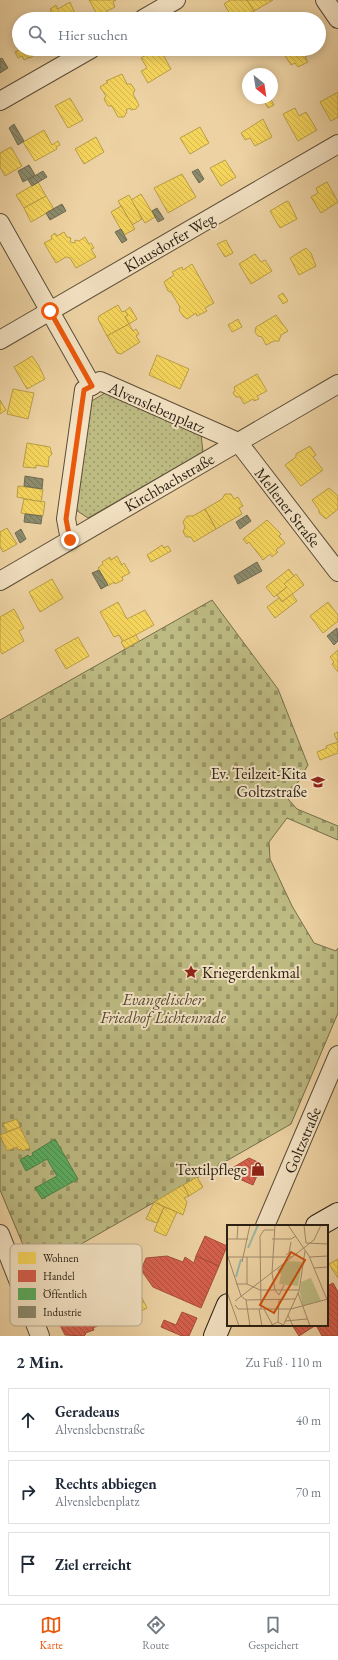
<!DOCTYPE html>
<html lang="de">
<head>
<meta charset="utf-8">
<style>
  body { margin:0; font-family:"EB Garamond",serif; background:#f2f2f3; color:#1f2937 }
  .compass { position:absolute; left:242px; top:68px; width:36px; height:36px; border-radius:50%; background:#fff; box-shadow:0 2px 10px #0003; rotate:150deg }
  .stop { position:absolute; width:12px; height:12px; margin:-9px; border:3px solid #ea580c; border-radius:50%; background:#fff }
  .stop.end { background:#ea580c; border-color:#fff; box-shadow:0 1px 4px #0008 }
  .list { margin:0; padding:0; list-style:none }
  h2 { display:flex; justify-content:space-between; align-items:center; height:52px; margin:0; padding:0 16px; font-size:17px }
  h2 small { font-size:13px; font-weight:400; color:#747a83 }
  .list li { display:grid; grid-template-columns:26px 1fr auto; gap:12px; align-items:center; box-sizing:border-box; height:64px; margin:0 8px 8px; padding:0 8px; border:1px solid #e0e1e3; border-radius:0px }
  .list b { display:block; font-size:15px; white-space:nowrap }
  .list p { margin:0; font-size:13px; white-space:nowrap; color:#747a83 }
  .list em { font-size:13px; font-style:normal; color:#747a83 }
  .icon { flex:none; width:22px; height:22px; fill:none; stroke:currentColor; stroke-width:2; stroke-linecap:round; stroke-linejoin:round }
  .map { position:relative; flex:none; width:338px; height:1336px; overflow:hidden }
  .search { position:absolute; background:#fff; box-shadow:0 2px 10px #0003; left:12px; right:12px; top:12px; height:44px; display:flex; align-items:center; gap:10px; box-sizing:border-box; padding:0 14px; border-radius:22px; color:#747a83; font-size:15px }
  .sheet { height:268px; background:#fff }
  nav { display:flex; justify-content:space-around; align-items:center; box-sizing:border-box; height:56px; border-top:1px solid #e0e1e3; background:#fff; font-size:11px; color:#747a83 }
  nav a { display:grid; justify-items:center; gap:2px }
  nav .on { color:#ea580c }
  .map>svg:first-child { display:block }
  .cemetery { fill:url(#cemetery-stones); stroke:#746e4c }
  .park { fill:url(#park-dots); stroke:#746e4c }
  .homes { fill:url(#homes-back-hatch); stroke:#b99f47 }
  .shops { fill:url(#shops-back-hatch); stroke:#a34d3c }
  .public { fill:url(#public-back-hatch); stroke:#4c844a }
  .industry { fill:url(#industry-back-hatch); stroke:#6f6c53 }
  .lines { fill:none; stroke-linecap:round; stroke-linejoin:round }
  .street-casing { stroke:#5c4d38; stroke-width:20 }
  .secondary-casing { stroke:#2c2115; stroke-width:24 }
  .street { stroke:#f3e2c3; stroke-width:18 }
  .secondary { stroke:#f3e2c3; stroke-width:22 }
  .route { stroke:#ea580c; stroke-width:5 }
  .labels { text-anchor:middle; stroke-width:4; stroke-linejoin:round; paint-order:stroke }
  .street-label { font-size:16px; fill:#2c2115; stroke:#f3e2c3 }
  .poi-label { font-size:16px; fill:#2c2115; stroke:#f3e2c3; text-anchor:end }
  .park-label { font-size:16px; font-style:italic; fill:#504730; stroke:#f3e2c3 }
  .inset-river { fill:none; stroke:#99b8a4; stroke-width:2 }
  .inset-road { fill:none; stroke:#a08b6a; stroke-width:1 }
  .view { fill:#cc510d; fill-opacity:0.15; stroke:#cc510d; stroke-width:2 }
  .inset-edge { fill:none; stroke:#2c2115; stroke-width:2 }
  .key { fill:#f3e2c3; stroke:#b7a88f; stroke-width:1 }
  .key-label { font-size:11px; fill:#2c2115 }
</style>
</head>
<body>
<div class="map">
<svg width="338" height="1336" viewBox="0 0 338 1336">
  <defs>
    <pattern id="cemetery-stones" width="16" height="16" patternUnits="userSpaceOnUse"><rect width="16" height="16" fill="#bdba82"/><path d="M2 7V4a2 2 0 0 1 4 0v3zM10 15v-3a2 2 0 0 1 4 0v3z" fill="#9a9769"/></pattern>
    <pattern id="park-dots" width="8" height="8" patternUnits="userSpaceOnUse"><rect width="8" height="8" fill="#bdba82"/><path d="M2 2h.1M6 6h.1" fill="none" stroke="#9a9769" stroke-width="1.8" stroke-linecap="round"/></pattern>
    <pattern id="homes-back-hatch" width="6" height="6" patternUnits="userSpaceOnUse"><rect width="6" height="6" fill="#f6d55c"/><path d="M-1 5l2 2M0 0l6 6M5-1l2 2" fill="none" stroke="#d3b74f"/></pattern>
    <pattern id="shops-back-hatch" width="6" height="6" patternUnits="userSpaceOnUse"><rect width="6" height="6" fill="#d6604d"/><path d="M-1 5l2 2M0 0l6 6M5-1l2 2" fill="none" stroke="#ae4f3f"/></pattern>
    <pattern id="public-back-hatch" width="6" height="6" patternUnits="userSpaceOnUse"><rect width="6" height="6" fill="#5aae61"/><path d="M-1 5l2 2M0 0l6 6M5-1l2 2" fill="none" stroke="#4b8d4f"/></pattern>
    <pattern id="industry-back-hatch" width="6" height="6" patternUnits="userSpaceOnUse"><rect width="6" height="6" fill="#8c8c6e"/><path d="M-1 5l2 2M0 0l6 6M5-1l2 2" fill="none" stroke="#737259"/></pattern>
  </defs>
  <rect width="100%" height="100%" fill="#edd2a3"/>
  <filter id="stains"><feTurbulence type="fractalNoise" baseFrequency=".005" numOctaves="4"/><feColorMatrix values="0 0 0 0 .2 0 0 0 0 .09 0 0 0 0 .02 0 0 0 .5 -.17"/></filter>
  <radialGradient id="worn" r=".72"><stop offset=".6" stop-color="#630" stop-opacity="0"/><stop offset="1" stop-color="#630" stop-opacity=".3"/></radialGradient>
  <!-- cemetery -->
  <polygon class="cemetery" points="212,600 278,689 308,765 288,799 297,809 338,826 338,840 287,818 269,842 270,859 292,906 314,943 336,951 338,948 338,1013 291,1124 34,1271 0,1190 0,720"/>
  <!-- park -->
  <polygon class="park" points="105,393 201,434 203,452 88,518 76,510 90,402"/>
  <!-- homes -->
  <g class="homes">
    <polygon points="89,0 116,0 113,2 115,7 107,11 105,16 98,16"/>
    <polygon points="230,0 247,0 254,11 240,19 233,19 224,4"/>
    <polygon points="247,0 273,0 254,11"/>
    <polygon points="70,2 77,19 49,19 47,16 52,13 50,9 56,5 58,9"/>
    <polygon points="19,35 19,49 43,49 30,58 30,57 24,60 22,56 18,58 15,52 19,50 12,38"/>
    <polygon points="156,49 160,49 171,69 148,83 141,71 147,68 141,58"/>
    <polygon points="281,49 312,49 314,52 305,57 308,62 298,67 295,63 291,65"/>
    <polygon points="122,74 127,84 131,84 135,90 133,94 139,105 136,109 131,110 130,108 126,110 127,112 124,117 118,117 112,106 108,106 104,99 106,96 100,87 108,82 106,81"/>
    <polygon points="338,92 338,117 331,121 320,102"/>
    <polygon points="70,98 83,120 68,128 55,106"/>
    <polygon points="270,98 274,105 268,108 264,101"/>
    <polygon points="295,108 299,116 306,112 317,130 298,141 283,114"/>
    <polygon points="263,119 272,137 255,146 250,138 245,140 241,133"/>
    <polygon points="200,127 209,143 190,154 180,138"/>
    <polygon points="44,130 52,145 58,141 60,145 56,147 57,149 35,161 23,142"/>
    <polygon points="96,137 104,152 84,164 75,149"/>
    <polygon points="11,147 22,166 5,176 0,167 0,153"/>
    <polygon points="225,160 236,177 221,186 210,168"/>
    <polygon points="182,174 196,197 168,213 154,188"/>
    <polygon points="38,182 46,196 24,208 16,195"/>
    <polygon points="327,182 338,202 321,213 311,197 318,193 316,188"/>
    <polygon points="141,194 155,217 145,223 131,200"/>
    <polygon points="129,195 142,219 132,225 118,201"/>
    <polygon points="46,196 54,209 31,222 24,208"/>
    <polygon points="287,201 289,202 297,219 280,228 270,211"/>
    <polygon points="121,206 135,229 124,235 111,212"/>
    <polygon points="64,232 67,237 71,238 70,242 75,243 75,240 79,241 85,237 89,244 91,243 94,248 91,249 96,257 76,268 70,258 66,257 56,263 44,243 52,239 51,236 55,233 57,236"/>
    <polygon points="226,240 233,253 225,257 217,244"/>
    <polygon points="306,248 311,253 316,266 299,275 290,258"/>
    <polygon points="255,254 261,262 265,260 272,271 251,284 239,264"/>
    <polygon points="192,264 214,303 205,308 207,311 197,316 196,313 187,319 183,316 179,310 180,307 171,292 168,291 164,282 174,275 172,272 182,267 183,270"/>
    <polygon points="283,293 288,301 283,304 278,296"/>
    <polygon points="118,305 122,312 125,311 128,315 125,317 129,324 107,336 98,319 99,316"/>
    <polygon points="130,307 137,319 129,324 125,317 128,315 125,311"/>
    <polygon points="276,315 288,331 281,335 279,341 274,341 266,345 262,337 258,336 255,332 256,327"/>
    <polygon points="238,319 242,327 232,332 228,325"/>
    <polygon points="129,324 133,331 136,329 139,334 136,336 140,342 121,354 117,353 107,336"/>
    <polygon points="157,355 189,369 180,389 149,375"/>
    <polygon points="32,356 39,366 45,379 27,389 14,367"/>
    <polygon points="257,374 267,391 257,396 259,399 254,401 253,399 244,404 240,397 236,397 233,393 235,390 234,387"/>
    <polygon points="13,389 34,393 28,419 7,414"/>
    <polygon points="0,400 6,410 0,414"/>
    <polygon points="27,443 50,447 52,454 49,457 48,467 36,465 36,468 23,467"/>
    <polygon points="310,446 316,455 313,457 323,470 301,486 285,465 296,457 296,454"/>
    <polygon points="18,486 43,489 41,502 17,497"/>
    <polygon points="329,488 338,496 338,509 326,519 319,513 319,510 312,500"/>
    <polygon points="225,494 231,494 234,499 238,497 243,506 239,508 242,514 216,529 205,509 222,499"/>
    <polygon points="24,499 45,502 43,516 21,513"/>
    <polygon points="205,509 216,529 194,542 191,537 186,537 183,532 185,527 183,522 187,516 193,516"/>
    <polygon points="267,520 281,534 279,536 285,543 276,550 278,552 272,557 270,554 263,560 249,542 247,544 243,539"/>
    <polygon points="7,528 17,544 3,552 0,547 0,532"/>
    <polygon points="162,545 164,548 168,546 171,551 151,562 147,555"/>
    <polygon points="117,556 122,565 124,563 130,573 122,577 123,580 115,584 114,582 108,586 98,568 103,564 102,562 110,557 111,560"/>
    <polygon points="289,569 294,576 284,584 287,587 274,597 266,587"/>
    <polygon points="296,574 304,585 282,602 277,595 287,587 284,584"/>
    <polygon points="52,579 63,598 40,612 29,592"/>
    <polygon points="292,594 297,601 275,618 267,607 279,598 282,602"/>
    <polygon points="118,602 127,619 145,610 154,625 123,642 119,635 114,637 100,612"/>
    <polygon points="328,602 338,615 338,621 323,633 310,616"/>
    <polygon points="14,609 24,628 19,631 24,641 2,654 0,650 0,617"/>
    <polygon points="136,635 139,641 125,649 121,642"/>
    <polygon points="78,637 89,656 66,669 55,650"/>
    <polygon points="338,650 338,672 332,664 334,662 330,657"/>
    <polygon points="338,732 338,753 320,760 317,752 327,748 326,746 338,742 334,734"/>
    <polygon points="17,1119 20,1127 7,1132 3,1124"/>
    <polygon points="20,1127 30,1148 22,1151 21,1149 18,1150 17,1147 7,1151 0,1135"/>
    <polygon points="197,1177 203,1187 189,1196 183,1185"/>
    <polygon points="183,1185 189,1196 184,1198 187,1202 183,1215 154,1202"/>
    <polygon points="154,1202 164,1207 157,1223 146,1219"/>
    <polygon points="164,1207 177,1212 166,1236 154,1231"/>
    <polygon points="338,1259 338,1278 329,1264"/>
    <polygon points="141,1296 144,1302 133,1307 130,1302"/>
    <polygon points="144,1302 147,1308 137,1313 133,1307"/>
  </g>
  <!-- shops -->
  <g class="shops">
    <polygon points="249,1158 262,1164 253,1185 228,1174 229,1170"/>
    <polygon points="205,1236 227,1246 219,1266 196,1256"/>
    <polygon points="167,1256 183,1262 185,1257 194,1263 196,1256 219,1266 201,1308 153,1287 141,1270 146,1258"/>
    <polygon points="333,1283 338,1292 338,1336 322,1336 316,1325 327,1325 327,1286"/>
    <polygon points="96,1301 107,1321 93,1328 94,1330 85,1333 86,1334 84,1336 65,1335 59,1323"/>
    <polygon points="182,1312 197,1318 189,1336 182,1336 161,1327 164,1320 176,1325"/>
    <polygon points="292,1325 316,1325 299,1336"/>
  </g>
  <!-- public -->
  <polygon class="public" points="55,1139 78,1179 42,1199 35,1188 57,1176 47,1159 26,1171 20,1160 28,1155 30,1157 33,1155 32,1153"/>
  <!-- industry -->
  <g class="industry">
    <polygon points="2,58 8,68 0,73 0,59"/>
    <polygon points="14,124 24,141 18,145 9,128"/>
    <polygon points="29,165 35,175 23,182 18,171"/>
    <polygon points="198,169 204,179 199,183 192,172"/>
    <polygon points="43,171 47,177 32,186 28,180"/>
    <polygon points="62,204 66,211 50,220 46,213"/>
    <polygon points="157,208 164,219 158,222 152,211"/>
    <polygon points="121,229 127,240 122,243 115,232"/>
    <polygon points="25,476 43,479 42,489 24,486"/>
    <polygon points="25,514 42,516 41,524 24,522"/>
    <polygon points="247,515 251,521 240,529 236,522"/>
    <polygon points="21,529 26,539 20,543 15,533"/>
    <polygon points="257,562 262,571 238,584 234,576"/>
    <polygon points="99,570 108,585 101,589 92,573"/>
    <polygon points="337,628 338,641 334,645 327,636"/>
  </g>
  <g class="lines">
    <defs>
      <g id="street">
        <polyline points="325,0 338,19"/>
        <polyline points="143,19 176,0"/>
        <polyline points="0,101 91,49"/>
        <polyline points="0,223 92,386"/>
        <polyline points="0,340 338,144"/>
        <polyline points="70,540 66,519 84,390 100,381 238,442 338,572"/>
        <polyline points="0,581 338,384"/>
        <polyline points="265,1226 338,1055"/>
        <polyline points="0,1234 40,1336"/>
      </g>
      <g id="secondary">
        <polyline points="317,1226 338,1214"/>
        <polyline points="215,1336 228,1305"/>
      </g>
    </defs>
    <!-- street casing -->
    <use href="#street" class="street-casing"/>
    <!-- secondary casing -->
    <use href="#secondary" class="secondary-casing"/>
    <!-- street -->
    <use href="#street" class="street"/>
    <!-- secondary -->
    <use href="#secondary" class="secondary"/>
  </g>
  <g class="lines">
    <!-- route -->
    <polyline class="route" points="50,311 92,386 84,390 66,519 70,540"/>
  </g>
  <!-- icons -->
  <defs>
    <symbol id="school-bare" viewBox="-9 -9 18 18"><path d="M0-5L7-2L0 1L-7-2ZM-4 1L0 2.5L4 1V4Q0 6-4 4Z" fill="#8f2418" stroke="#f3e2c3" stroke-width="2.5" paint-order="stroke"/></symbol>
    <symbol id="sight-bare" viewBox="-9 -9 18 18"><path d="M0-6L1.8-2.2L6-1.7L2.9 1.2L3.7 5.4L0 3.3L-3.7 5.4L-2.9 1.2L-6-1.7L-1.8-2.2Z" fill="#8f2418" stroke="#f3e2c3" stroke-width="2.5" paint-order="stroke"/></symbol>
    <symbol id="shop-bare" viewBox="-9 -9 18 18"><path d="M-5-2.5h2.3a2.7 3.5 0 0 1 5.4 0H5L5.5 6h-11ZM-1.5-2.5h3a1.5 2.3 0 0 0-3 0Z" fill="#8f2418" stroke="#f3e2c3" stroke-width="2.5" paint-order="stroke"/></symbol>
  </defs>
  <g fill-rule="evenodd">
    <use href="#school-bare" x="308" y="772" width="20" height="20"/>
    <use href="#sight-bare" x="181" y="962" width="20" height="20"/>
    <use href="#shop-bare" x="248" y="1159" width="20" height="20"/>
  </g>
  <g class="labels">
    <!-- street labels -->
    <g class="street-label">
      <text transform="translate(169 242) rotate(-30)" y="6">Klausdorfer Weg</text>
      <text transform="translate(157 407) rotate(24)" y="6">Alvenslebenplatz</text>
      <text transform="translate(169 482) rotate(-30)" y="6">Kirchbachstraße</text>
      <text transform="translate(288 507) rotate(52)" y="6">Mellener Straße</text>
      <text transform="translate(302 1140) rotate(-67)" y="6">Goltzstraße</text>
    </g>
    <!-- poi labels -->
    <g class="poi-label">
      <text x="307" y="779">Ev. Teilzeit-Kita<tspan x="307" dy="18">Goltzstraße</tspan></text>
      <text x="202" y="978" text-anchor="start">Kriegerdenkmal</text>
      <text x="247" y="1175">Textilpflege</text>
    </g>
    <!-- park labels -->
    <g class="park-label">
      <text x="163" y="1005">Evangelischer<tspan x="163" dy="18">Friedhof Lichtenrade</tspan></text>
    </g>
  </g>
  <!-- overview -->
  <g transform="translate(227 1225)">
    <rect width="101" height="101" fill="#edd2a3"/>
    <path d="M61,36L75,37L71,61L52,59L54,49L50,45ZM84,53L94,76L76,81L73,68L74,57Z" fill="#bdba82"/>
    <path class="inset-river" d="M21,23L31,0M9,52L14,34"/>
    <path class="inset-road" d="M48,0L45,48L48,65L52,70L57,60M61,0L82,31L101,77M77,0L79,18L101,19M0,10V32M0,14H21M10,14L11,0M45,14H64L69,11M59,30L62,28L64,17M0,32H65M1,32L14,71M83,32L101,31M15,37L23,0M87,43L101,42M9,59H20L33,65H72M20,59V32M0,67L12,101M71,68L83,101M14,71L19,75L23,101M19,75L68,74M8,76L87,15L94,0M8,80L11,84H64L101,74M32,84L35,101M34,84L33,11L37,5H47M37,84L46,101M61,90L66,101M58,96L80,94M51,97L52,74M43,101L51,97L56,100M56,101L72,66L78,26"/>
    <path class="view" d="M64,27L78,35L47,88L33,80Z"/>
    <rect width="101" height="101" class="inset-edge"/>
  </g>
  <!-- legend -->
  <rect x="10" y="1244" width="132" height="82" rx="6" class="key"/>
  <rect x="18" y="1252" width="18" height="12" fill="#f6d55c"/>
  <rect x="18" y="1270" width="18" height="12" fill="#d6604d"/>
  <rect x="18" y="1288" width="18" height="12" fill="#5aae61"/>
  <rect x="18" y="1306" width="18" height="12" fill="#8c8c6e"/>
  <g class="key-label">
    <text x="43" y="1262">Wohnen</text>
    <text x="43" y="1280">Handel</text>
    <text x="43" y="1298">Öffentlich</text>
    <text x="43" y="1316">Industrie</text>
  </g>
  <rect width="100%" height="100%" filter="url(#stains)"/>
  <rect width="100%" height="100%" fill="url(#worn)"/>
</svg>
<svg class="compass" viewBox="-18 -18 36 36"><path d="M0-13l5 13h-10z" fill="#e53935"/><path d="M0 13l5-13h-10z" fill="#747a83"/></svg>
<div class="stop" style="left:50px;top:311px"></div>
<div class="stop end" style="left:70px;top:540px"></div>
<div class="search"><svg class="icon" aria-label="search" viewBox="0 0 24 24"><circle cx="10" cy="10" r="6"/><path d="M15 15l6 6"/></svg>Hier suchen</div>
</div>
<section class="sheet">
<h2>2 Min.<small>Zu Fuß · 110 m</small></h2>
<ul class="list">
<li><svg class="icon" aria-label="ahead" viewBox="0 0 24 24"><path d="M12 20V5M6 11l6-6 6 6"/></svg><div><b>Geradeaus</b><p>Alvenslebenstraße</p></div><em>40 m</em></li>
<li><svg class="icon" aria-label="right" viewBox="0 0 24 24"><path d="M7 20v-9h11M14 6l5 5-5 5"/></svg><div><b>Rechts abbiegen</b><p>Alvenslebenplatz</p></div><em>70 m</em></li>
<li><svg class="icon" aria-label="arrive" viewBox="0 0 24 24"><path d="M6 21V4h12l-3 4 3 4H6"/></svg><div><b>Ziel erreicht</b></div></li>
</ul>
</section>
<nav>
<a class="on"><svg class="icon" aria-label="map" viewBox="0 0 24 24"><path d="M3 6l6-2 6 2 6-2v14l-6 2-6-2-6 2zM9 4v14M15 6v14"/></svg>Karte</a>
<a><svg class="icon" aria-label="directions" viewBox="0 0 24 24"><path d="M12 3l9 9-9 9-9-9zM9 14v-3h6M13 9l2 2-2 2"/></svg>Route</a>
<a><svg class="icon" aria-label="saved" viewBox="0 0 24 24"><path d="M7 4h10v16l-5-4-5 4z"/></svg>Gespeichert</a>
</nav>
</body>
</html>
